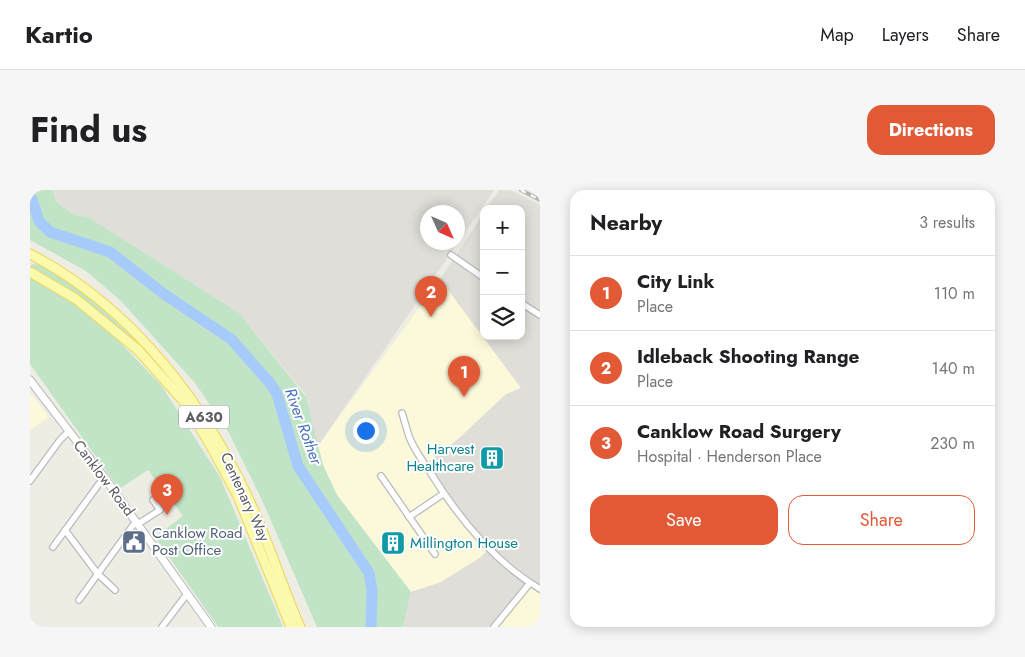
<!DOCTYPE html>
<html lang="en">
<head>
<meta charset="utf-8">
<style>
  body { margin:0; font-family:Jost,sans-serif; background:#f6f6f6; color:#202124 }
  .controls { position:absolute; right:15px; top:15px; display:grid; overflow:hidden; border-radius:10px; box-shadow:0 2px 12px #0003 }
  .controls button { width:45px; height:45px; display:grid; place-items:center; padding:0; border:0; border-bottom:1px solid #e0e0e0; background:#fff; color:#202124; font:25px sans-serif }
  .compass { position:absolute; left:390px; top:15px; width:45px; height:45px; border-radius:50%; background:#fff; box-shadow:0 2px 12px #0003; rotate:135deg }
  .you { position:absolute; left:335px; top:240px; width:18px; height:18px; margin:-12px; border:4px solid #fff; border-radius:50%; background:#1a73e8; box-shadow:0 0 0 8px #1a73e833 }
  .badge { display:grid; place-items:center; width:32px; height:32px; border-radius:50%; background:#e25936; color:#fff; font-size:16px; font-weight:700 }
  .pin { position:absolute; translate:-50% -41px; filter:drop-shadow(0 1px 2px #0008) }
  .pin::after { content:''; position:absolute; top:26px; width:18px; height:15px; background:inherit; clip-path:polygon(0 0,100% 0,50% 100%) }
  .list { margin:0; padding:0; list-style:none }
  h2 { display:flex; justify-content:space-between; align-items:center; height:65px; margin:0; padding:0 20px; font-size:21px }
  h2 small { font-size:16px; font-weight:400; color:#757577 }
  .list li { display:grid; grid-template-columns:32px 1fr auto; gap:15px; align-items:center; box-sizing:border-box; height:75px; padding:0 20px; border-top:1px solid #e0e0e0 }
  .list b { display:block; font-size:19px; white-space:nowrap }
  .list p { margin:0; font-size:16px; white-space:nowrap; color:#757577 }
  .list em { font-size:16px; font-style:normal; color:#757577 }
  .actions { display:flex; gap:10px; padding:15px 20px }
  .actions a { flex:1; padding:11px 0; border:1px solid #e25936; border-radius:15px; text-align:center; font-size:18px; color:#e25936 }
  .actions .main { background:#e25936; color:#fff }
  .icon { flex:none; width:28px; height:28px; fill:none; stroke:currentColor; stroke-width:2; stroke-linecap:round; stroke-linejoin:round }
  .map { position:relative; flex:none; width:510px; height:437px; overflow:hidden; border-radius:15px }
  header { display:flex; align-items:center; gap:30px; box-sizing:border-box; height:70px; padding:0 25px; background:#fff; border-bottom:1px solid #e0e0e0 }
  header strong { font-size:24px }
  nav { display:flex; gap:28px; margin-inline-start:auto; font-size:18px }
  .intro { display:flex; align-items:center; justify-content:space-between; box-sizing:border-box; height:120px; padding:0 30px }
  h1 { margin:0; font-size:35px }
  .button { padding:12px 22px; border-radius:15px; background:#e25936; color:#fff; font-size:18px; font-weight:700 }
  main { display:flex; gap:30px; padding:0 30px }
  aside { flex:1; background:#fff; border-radius:15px; box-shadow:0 2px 12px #0003 }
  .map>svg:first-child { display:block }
  .commercial { fill:#fcf9da }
  .industrial { fill:#dfded8; fill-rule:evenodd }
  .green { fill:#c1e4c6 }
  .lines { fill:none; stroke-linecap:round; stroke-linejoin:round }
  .river { stroke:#a6cbfb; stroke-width:11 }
  .minor-casing { stroke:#b9babf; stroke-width:8 }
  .tertiary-casing { stroke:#b9babf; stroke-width:9 }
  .primary-casing { stroke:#ebd65f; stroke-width:11 }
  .minor { stroke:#fff; stroke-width:5.5 }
  .tertiary { stroke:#fff; stroke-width:7 }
  .primary { stroke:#fbf9ab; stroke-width:9 }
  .rail-casing { stroke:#b4b5b5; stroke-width:4 }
  .rail { stroke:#fff; stroke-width:2; stroke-dasharray:5.5; stroke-linecap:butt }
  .labels { text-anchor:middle; stroke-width:4; stroke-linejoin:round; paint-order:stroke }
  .shield { fill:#fff; stroke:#8d8e92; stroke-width:1 }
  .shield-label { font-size:14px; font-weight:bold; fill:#5c5e64 }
  .culture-label { font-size:15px; fill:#0d838f; stroke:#fff; text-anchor:end }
  .street-label { font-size:15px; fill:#5c5e64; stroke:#fff }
  .service-label { font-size:15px; fill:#4e5e75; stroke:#fff; text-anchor:start }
  .water-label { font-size:16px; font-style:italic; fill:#4973be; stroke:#fff }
</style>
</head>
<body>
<header>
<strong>Kartio</strong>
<nav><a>Map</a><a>Layers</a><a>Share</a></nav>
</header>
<div class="intro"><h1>Find us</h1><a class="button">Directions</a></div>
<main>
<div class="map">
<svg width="510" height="437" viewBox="0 0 510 437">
  <rect width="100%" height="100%" fill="#eeede4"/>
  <!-- commercial -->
  <g class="commercial">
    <polygon points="410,89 491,198 395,275 459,359 451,367 411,392 381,402 307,305 293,275 288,256"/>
    <polygon points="0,202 19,227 0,240"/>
    <polygon points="500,393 510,399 510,437 464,437"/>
  </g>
  <!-- industrial -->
  <g class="industrial">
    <path d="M23,0H464L288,256L275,204L209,123L58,27L44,25L26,12ZM398,22H428V52H398Z"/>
    <polygon points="469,0 480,0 510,15 510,399 500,394 464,437 373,437 381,402 411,392 451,367 459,359 438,335 395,275 425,252 476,204 491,198 410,89 454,23 454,146 491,146 491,19 456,19"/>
  </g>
  <!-- green -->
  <g class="green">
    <polygon points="0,0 23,0 26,12 44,25 58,27 209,123 276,207 293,275 307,305 381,402 373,437 287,437 232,310 199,243 165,193 91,111 56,81 0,50"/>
    <path d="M2,74L11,75L18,78L60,107L114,159C78,129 42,100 0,77Z"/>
    <polygon points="0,88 3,88 46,115 74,136 131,195 190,287 253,437 188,437 125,347 153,326 118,280 89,299 0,174"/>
  </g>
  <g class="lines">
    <!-- river -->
    <polyline class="river" points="0,4 9,31 20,42 80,62 134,104 201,149 240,193 247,204 268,276 339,383 342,400 341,437"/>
    <defs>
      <g id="minor">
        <polyline points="421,65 454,88"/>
        <polyline points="491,113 510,125"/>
        <path d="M372,223C375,232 377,241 380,249C385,260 393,272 400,282C428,327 464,372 510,399"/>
        <polyline points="351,286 405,364"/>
        <polyline points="0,291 30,250 39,241"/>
        <polyline points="379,327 413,304"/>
        <polyline points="108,334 130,320 123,310"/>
        <polyline points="35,340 67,383 85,400"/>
        <polyline points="23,357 74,287"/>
        <polyline points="49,410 106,331"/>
        <polyline points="132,437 157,404"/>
        <polyline points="464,437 500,393"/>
      </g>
      <polyline id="tertiary" points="0,190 74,287 181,437"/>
      <g id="primary">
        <path d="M0,64C104,118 177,216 224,321C241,359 253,399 270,437"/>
        <polyline points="0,82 46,109 108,160 157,215 182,258 207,304 261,437"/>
      </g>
    </defs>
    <!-- minor casing -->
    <use href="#minor" class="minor-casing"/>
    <!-- tertiary casing -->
    <use href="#tertiary" class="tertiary-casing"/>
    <!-- primary casing -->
    <use href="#primary" class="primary-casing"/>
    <!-- minor -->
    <use href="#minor" class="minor"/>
    <!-- tertiary -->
    <use href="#tertiary" class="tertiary"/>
    <!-- primary -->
    <use href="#primary" class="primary"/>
    <defs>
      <polyline id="rail" points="491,0 510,10"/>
    </defs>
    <!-- rail casing -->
    <use href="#rail" class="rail-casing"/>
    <!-- rail -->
    <use href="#rail" class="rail"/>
  </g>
  <!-- icons -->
  <defs>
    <symbol id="building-square" viewBox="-11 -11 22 22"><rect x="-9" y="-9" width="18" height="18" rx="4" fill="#0f9aa8" stroke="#fff"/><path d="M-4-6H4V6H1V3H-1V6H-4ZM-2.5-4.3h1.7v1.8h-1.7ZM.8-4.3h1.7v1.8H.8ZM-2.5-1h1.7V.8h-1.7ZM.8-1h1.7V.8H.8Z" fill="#fff"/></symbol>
    <symbol id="civic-square" viewBox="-11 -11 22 22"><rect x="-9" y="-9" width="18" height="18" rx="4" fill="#5c6f8a" stroke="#fff"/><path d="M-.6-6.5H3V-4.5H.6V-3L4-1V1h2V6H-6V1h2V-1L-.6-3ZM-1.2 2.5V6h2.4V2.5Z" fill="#fff"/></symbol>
  </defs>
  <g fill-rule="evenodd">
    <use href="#building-square" x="448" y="254" width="28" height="28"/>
    <use href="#civic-square" x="90" y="338" width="28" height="28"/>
    <use href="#building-square" x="349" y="339" width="28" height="28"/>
  </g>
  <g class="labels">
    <!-- shield labels -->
    <rect class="shield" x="149" y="215.5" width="50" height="23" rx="4"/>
    <g class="shield-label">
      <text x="174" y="232">A630</text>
    </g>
    <!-- culture labels -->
    <g class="culture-label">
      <text x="444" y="264">Harvest<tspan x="444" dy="17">Healthcare</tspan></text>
      <text x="380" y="358" text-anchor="start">Millington House</text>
    </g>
    <!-- street labels -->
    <g class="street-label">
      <text transform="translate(74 288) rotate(53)" y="5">Canklow Road</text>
      <text transform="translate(215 307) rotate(65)" y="5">Centenary Way</text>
    </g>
    <!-- service labels -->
    <g class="service-label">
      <text x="122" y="348">Canklow Road<tspan x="122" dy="17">Post Office</tspan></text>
    </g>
    <!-- water labels -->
    <g class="water-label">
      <text transform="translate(274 236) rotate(70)" y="6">River Rother</text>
    </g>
  </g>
</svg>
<div class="controls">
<button>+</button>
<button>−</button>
<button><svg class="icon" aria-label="layers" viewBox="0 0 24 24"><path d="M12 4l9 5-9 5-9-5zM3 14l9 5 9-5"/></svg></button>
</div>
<svg class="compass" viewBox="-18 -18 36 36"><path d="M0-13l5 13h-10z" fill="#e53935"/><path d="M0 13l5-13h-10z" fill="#757577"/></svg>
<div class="you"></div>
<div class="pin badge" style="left:434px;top:207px">1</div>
<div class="pin badge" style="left:401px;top:127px">2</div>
<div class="pin badge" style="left:137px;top:325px">3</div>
</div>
<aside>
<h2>Nearby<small>3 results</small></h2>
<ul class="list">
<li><span class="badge">1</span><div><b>City Link</b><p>Place</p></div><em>110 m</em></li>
<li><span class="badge">2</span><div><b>Idleback Shooting Range</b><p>Place</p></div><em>140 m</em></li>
<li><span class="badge">3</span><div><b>Canklow Road Surgery</b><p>Hospital · Henderson Place</p></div><em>230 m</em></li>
</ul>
<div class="actions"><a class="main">Save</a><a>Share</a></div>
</aside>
</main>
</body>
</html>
